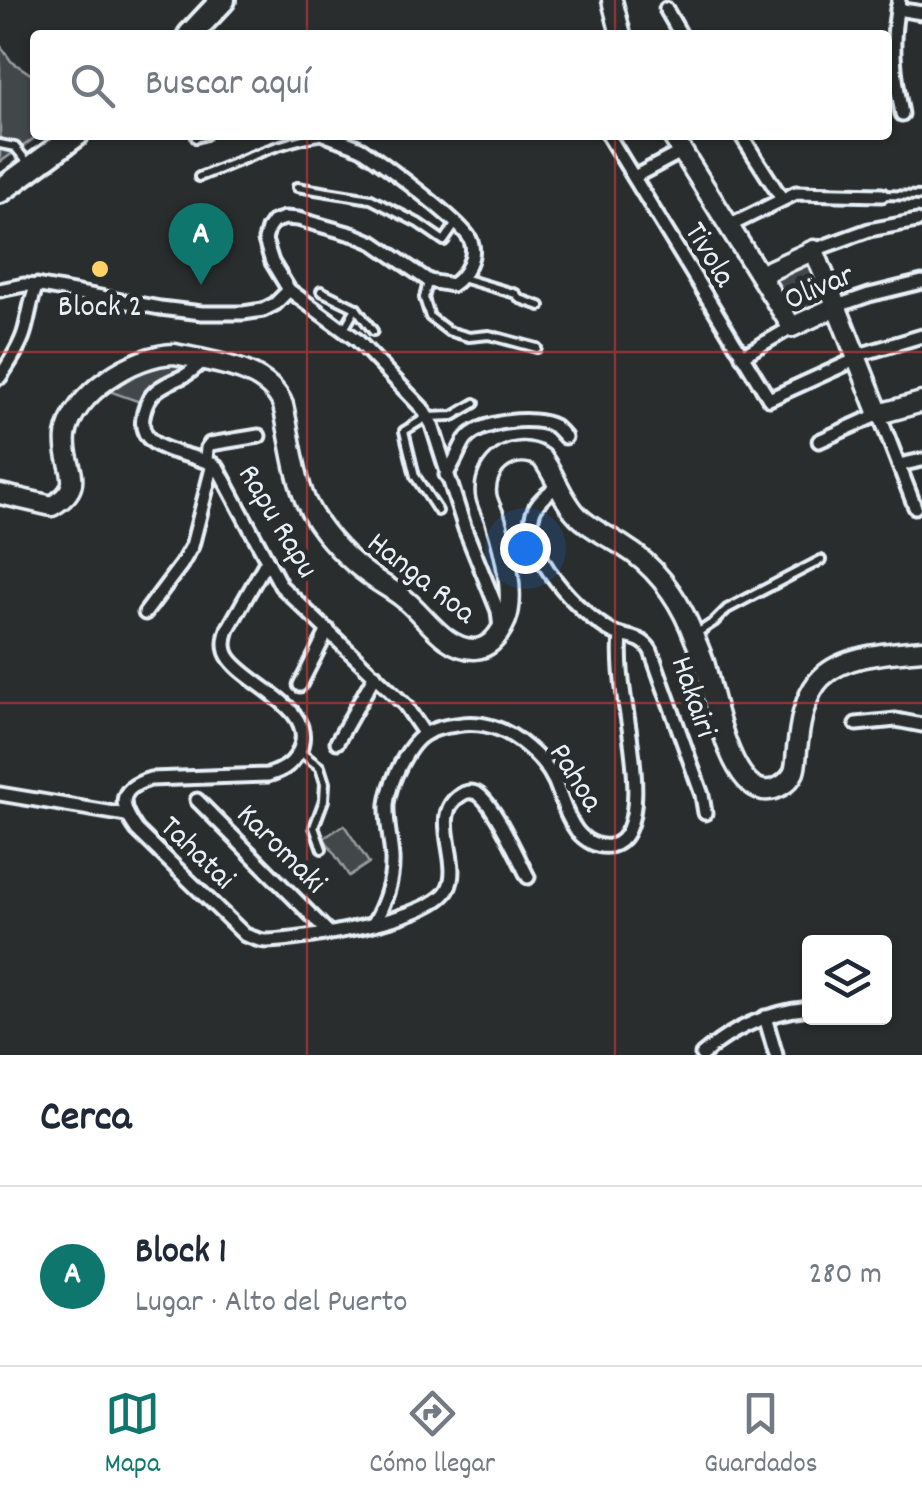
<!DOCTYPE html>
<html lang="es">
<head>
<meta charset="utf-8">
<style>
  body { margin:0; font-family:Dekko,sans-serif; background:#f6f6f7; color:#1f2937 }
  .controls { position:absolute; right:30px; bottom:30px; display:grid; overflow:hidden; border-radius:10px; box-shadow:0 2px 8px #0004 }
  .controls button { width:90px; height:90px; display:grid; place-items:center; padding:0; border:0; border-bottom:2px solid #e0e1e3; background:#fff; color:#1f2937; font:50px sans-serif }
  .you { position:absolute; left:525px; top:548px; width:35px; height:35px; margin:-25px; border:8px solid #fff; border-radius:50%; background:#1a73e8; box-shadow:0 0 0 15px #1a73e833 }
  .badge { display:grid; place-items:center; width:65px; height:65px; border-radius:50%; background:#0f766e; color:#fff; font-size:32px; font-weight:700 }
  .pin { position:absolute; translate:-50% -82px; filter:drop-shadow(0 2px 5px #0008) }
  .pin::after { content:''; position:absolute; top:52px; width:35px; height:30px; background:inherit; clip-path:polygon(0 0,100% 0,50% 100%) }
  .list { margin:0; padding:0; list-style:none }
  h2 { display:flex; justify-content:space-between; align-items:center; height:130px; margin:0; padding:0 40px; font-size:42px }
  h2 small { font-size:32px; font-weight:400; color:#747a83 }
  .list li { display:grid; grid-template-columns:65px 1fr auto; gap:30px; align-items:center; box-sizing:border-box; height:180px; padding:0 40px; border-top:2px solid #e0e1e3 }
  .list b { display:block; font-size:38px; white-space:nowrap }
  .list p { margin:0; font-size:32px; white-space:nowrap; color:#747a83 }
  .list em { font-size:32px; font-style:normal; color:#747a83 }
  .icon { flex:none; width:55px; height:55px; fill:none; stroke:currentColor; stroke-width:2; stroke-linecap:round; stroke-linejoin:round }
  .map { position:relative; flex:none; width:922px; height:1055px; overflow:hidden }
  .search { position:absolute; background:#fff; box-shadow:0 2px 8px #0004; left:30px; right:30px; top:30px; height:110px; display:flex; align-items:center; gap:25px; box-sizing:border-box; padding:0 35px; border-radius:10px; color:#747a83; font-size:38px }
  .sheet { height:310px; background:#fff }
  nav { display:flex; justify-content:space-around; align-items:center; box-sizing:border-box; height:140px; border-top:2px solid #e0e1e3; background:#fff; font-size:28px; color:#747a83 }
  nav a { display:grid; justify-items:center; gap:5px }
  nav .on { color:#0f766e }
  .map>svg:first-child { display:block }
  .green { fill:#424648; stroke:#959ca0; stroke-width:2.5 }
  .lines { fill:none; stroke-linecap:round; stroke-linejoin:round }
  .lane-casing { stroke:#e8f1f8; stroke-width:14 }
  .street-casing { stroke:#e8f1f8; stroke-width:19 }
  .secondary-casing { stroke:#e8f1f8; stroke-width:25 }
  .highway-casing { stroke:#e8f1f8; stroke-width:30 }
  .lane { stroke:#2a2d2e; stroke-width:6 }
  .street { stroke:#2a2d2e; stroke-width:11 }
  .secondary { stroke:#2a2d2e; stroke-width:18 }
  .highway { stroke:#2a2d2e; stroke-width:22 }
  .grid { fill:none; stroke:#d83c3d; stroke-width:2.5; stroke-opacity:0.55 }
  .poi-dot { fill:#ffd166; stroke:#2a2d2e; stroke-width:4 }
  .labels { text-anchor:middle; stroke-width:10; stroke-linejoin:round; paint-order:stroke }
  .street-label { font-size:32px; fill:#e8f1f8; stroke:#2a2d2e }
  .poi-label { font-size:32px; fill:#e8f1f8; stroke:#2a2d2e }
</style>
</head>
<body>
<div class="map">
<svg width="922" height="1055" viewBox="0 0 922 1055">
  <rect width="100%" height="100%" fill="#2a2d2e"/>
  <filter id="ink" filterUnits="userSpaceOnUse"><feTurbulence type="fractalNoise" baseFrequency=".01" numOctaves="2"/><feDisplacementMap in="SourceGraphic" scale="20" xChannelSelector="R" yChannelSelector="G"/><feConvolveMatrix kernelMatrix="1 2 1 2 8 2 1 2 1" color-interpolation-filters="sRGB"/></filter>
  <g filter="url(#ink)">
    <!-- green -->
    <g class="green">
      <polygon points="0,45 11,61 35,77 35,135 39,135 0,162"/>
      <polygon points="807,260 815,263 831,301 791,319 769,277"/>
      <polygon points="168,361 185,362 186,367 152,385 140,402 106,390 139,368"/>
      <polygon points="344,825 369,863 349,876 324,838"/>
    </g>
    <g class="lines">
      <defs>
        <g id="lane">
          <polyline points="196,138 206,135"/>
          <polyline points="0,144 15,147 24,158"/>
          <path d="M199,177C239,162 282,140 325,135"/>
          <polyline points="297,187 371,199 418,223 444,241 455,225"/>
          <polyline points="883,195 922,196"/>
          <polyline points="462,278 516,294 520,299 540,306"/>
          <polyline points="428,282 424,298 430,317 448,331 469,337 489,335 537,348"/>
          <polyline points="321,291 356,308 373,331"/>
          <polyline points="343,331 356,308"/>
          <polyline points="438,511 415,476 404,431 427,417 453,416 475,403"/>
          <polyline points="694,635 714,622 727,609 821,560"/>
          <polyline points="300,752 320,767 325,783 324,800 314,827 322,849"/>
        </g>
        <g id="street">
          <path d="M899,0C890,41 894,73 902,114"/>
          <polyline points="666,9 681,35"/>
          <polyline points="897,9 922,13"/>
          <path d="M326,135C337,140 351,143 362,149C381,162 461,221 470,239C478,255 465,277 452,285L429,281L374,243L355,235L298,219L285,218L273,222L268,229L265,240L272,262L289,290L357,340L422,408L432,425L465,529L498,611L500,629"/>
          <polyline points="608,135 769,399 857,359"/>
          <polyline points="741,135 782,199"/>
          <polyline points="634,177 681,152"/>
          <polyline points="729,226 796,193 882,195"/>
          <polyline points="814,250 869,230 917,221"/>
          <polyline points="0,290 24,285 41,286 160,308 202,313 243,313 263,310 275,304 289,290"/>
          <polyline points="837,306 869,295 922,282"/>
          <polyline points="742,356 792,327"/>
          <polyline points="855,356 922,336"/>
          <path d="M203,361C197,366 191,372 184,376C175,380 164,384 156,391C150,396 146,404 144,412C132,456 196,450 218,468L281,586L405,705L424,733"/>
          <path d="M0,377C9,363 19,349 24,333C29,317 30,301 37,285"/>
          <polyline points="819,441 879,414 915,507"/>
          <polyline points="206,460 207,448 210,444 259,436"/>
          <polyline points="899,465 922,460"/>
          <path d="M446,475C455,463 458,451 465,440C480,421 534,415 554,426C556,427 564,436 565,437"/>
          <path d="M559,485C550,492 536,501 533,513C520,552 580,614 611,631C627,640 641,634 651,651L702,795L705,813"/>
          <path d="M266,562L228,629C224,640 223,650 230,659C250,687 321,710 298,753C291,766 281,771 268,775L150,779C117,789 119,805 137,830L245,935C252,937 259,941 267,941C302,940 432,920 448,889C463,862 428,814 461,795C465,792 471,791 476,793C492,799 519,860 528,877"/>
          <polyline points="145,613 181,565 192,546 213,464"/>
          <polyline points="300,685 328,630"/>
          <polyline points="856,724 896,720 922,725"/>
          <polyline points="337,742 375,675"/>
          <polyline points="0,794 126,815"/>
          <polyline points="197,800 329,933"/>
          <path d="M374,923C385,903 393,881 392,858C391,840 386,822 387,804C389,784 408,742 427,733C436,728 447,726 456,725C482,720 507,729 527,747C538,756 549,769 555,782C562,799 566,817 577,831C585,841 598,848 610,846C653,837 628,727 624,696C621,676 619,656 621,635"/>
          <polyline points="765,1017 776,1055"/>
          <path d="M702,1055C733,1028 768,1012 810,1008"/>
        </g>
        <g id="secondary">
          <polyline points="612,0 621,35"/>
          <polyline points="672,135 792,327 837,306"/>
          <polyline points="760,275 814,250 879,414 922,402"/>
          <path d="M0,494L52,506C90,484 62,466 66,436C72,394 135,354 175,354C211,362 268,367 283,405C290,435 294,474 306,502C318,528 342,554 364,571C376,581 390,588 402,597C424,613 444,650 475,649C491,648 500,634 506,620C516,595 504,548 496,523C494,513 487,504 486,494C483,464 515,441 542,458C556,476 562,500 578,516C591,529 608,536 623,546C653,564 676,594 690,627C694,638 700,650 704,662C713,691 727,783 763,790C775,792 789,783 794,772C797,763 796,752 798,742C800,722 806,693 821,678C845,654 890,653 922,650"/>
        </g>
        <g id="highway">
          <polyline points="190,35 223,0"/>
          <polyline points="0,191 76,135"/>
        </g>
      </defs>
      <!-- lane casing -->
      <use href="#lane" class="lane-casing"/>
      <!-- street casing -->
      <use href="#street" class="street-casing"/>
      <!-- secondary casing -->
      <use href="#secondary" class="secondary-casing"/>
      <!-- highway casing -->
      <use href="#highway" class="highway-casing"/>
      <!-- lane -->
      <use href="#lane" class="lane"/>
      <!-- street -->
      <use href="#street" class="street"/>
      <!-- secondary -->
      <use href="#secondary" class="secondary"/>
      <!-- highway -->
      <use href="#highway" class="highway"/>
    </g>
  </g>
  <!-- grid -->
  <path class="grid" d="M307,0V35M615,0V35M307,135V1055M615,135V1055M0,352H922M0,703H922"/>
  <!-- markers -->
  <circle class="poi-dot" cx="100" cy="269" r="10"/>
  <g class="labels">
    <!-- street labels -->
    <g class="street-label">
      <text transform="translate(712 253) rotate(59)" y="11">Tivola</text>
      <text transform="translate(818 285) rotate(-23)" y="11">Olivar</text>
      <text transform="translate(280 520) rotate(59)" y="11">Rapu Rapu</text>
      <text transform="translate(423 576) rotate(38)" y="11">Hanga Roa</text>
      <text transform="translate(696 696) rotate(71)" y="11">Hakairi</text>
      <text transform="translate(578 776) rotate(58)" y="11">Pahoa</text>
      <text transform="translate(283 847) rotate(45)" y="11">Karomaki</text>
      <text transform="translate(199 851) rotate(44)" y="11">Tahatai</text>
    </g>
    <!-- poi labels -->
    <g class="poi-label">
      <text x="100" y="315">Block 2</text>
    </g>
  </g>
</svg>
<div class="controls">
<button><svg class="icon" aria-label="layers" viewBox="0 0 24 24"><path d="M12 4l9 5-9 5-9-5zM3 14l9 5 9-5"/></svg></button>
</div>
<div class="you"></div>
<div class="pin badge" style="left:201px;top:285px">A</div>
<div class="search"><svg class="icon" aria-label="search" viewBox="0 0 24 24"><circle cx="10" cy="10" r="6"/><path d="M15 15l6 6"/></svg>Buscar aquí</div>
</div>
<section class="sheet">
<h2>Cerca<small></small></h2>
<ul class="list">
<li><span class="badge">A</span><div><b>Block 1</b><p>Lugar · Alto del Puerto</p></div><em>280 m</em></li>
</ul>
</section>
<nav>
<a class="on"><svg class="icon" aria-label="map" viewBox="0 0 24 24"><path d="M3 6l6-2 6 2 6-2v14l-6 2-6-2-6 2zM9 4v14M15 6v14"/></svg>Mapa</a>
<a><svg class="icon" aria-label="directions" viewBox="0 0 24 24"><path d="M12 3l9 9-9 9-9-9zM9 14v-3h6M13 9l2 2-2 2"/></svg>Cómo llegar</a>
<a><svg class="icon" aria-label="saved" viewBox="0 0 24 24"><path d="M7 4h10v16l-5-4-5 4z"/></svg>Guardados</a>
</nav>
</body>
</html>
